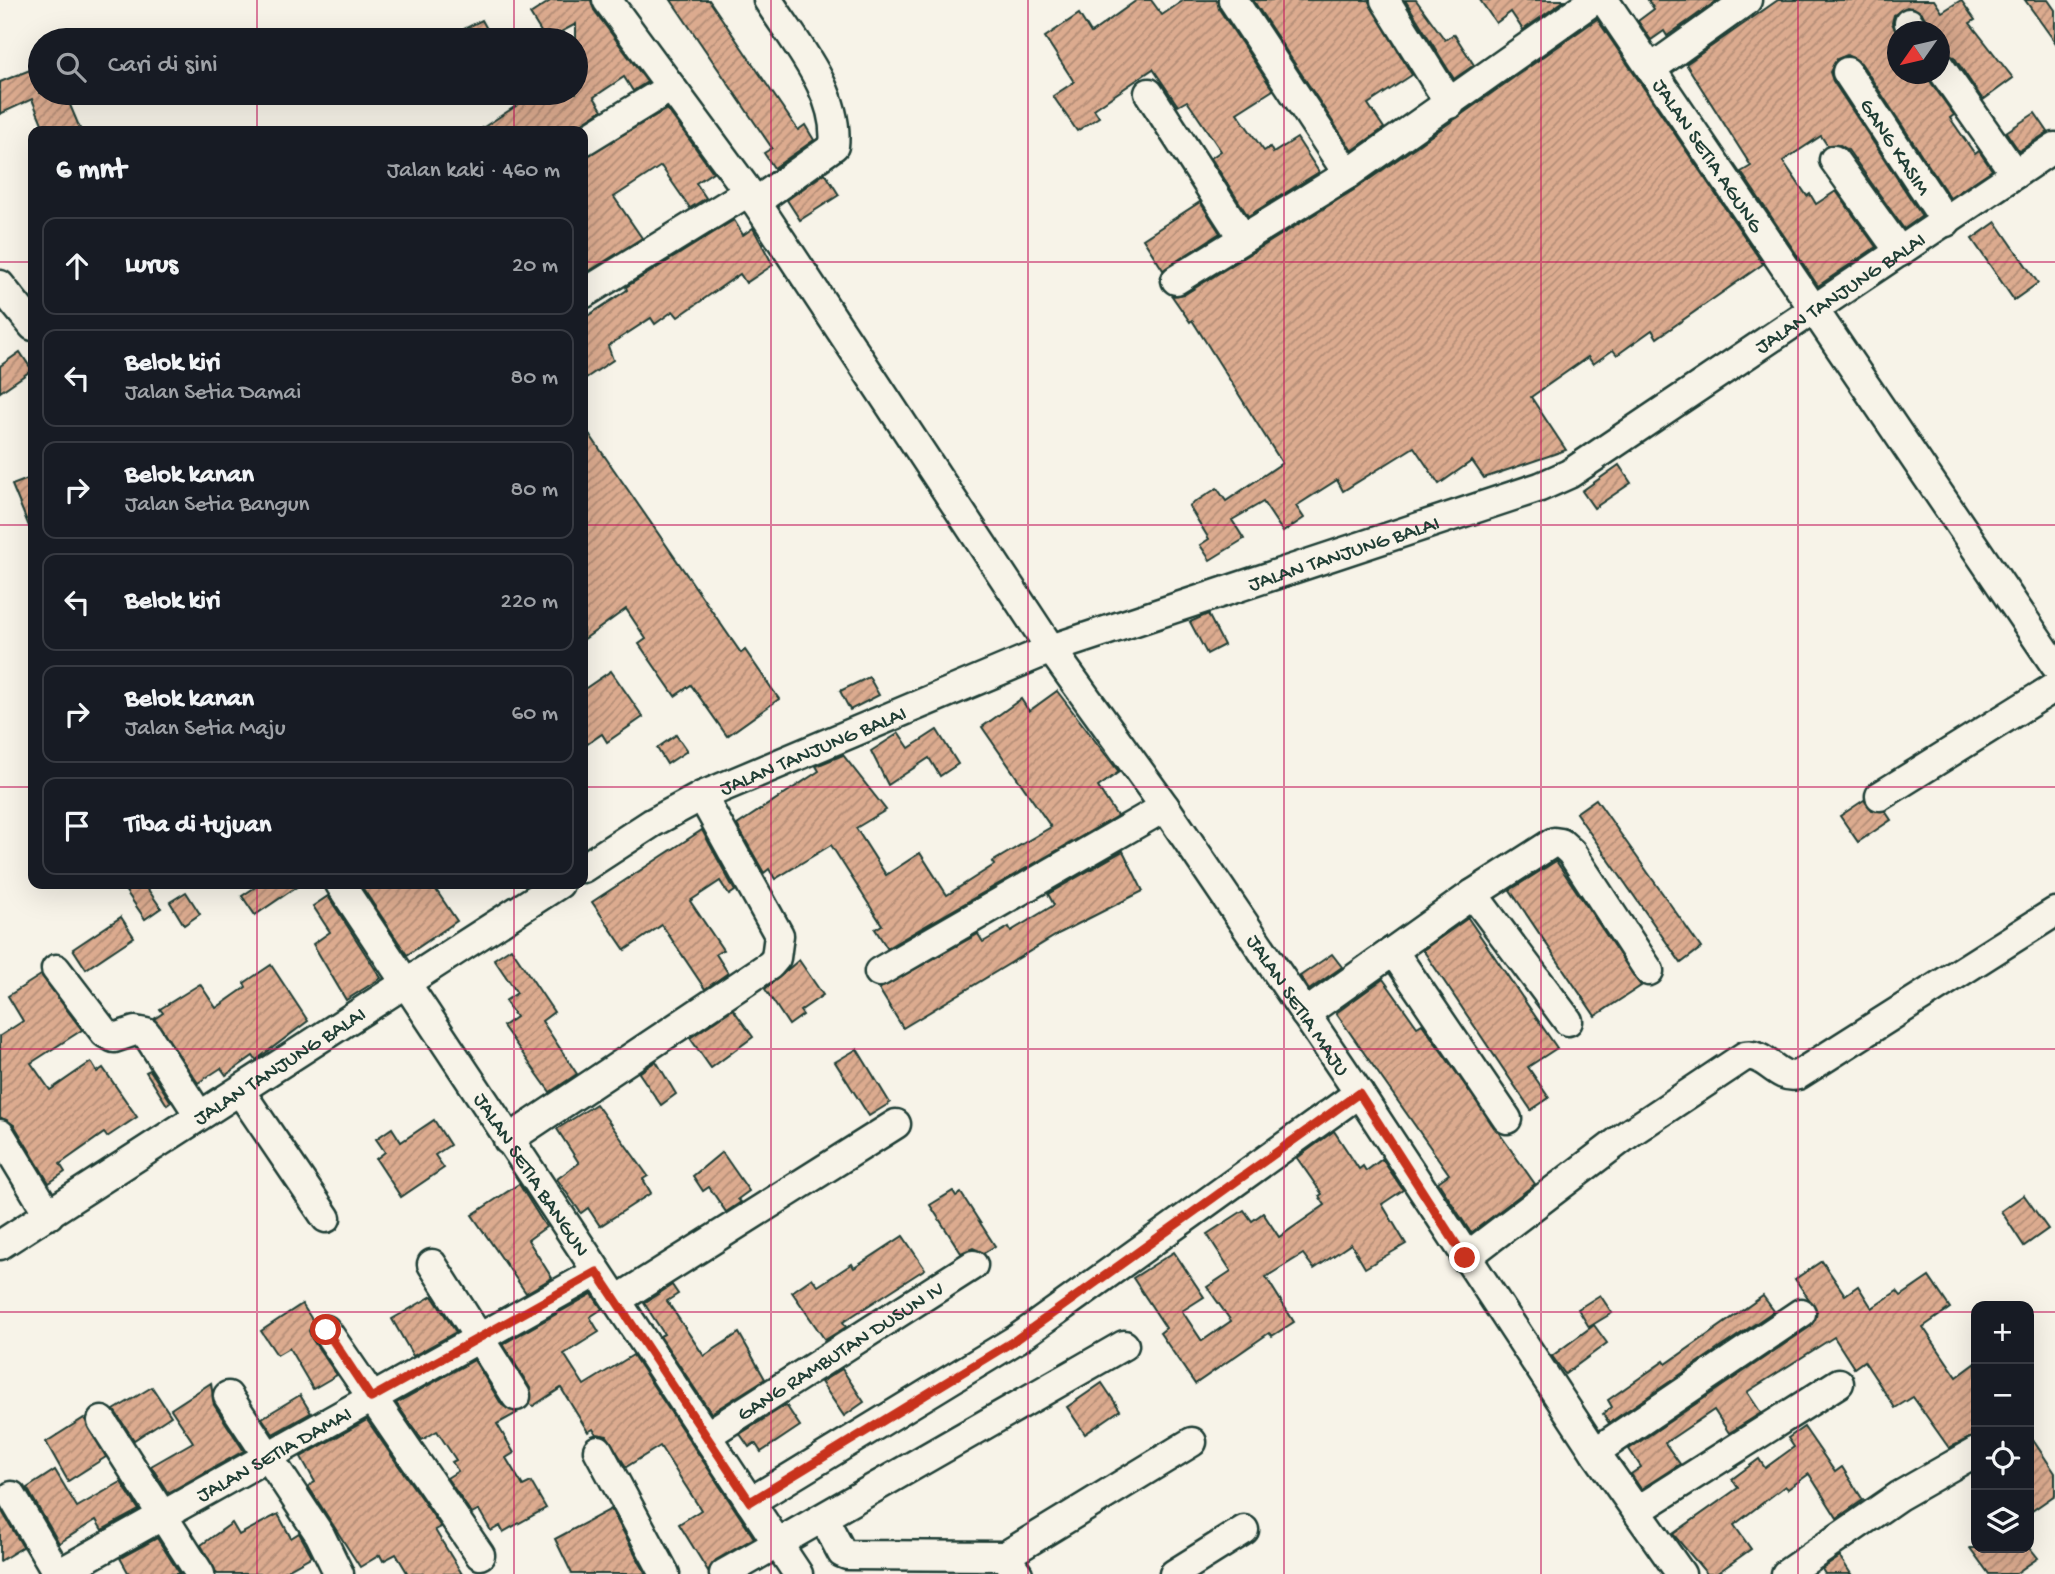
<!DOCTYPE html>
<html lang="id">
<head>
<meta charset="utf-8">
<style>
  body { margin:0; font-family:"Gochi Hand",sans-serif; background:#242831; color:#f1f3f6 }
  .controls { position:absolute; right:21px; bottom:21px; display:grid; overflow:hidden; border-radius:14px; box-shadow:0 7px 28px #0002 }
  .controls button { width:63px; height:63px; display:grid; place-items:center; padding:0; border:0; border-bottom:2px solid #363941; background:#171b24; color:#f1f3f6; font:35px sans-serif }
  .compass { position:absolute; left:1887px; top:21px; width:63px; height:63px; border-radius:50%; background:#171b24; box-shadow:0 7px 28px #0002; rotate:236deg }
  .stop { position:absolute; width:21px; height:21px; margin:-16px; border:5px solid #c8321e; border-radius:50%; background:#fff }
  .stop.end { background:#c8321e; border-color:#fff; box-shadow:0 2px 7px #0008 }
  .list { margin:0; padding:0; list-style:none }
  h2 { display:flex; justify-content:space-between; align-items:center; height:91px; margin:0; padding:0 28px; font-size:30px }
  h2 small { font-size:23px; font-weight:400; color:#9ea1a6 }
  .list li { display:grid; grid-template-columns:46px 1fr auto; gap:21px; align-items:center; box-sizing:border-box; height:98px; margin:0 14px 14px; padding:0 14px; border:2px solid #363941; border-radius:14px }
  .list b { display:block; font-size:26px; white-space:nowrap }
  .list p { margin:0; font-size:23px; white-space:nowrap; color:#9ea1a6 }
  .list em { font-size:23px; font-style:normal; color:#9ea1a6 }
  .icon { flex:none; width:38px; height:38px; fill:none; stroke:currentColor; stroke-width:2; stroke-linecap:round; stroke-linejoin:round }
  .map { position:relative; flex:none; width:2055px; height:1574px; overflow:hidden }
  .search { position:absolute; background:#171b24; box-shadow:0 7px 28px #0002; left:28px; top:28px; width:560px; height:77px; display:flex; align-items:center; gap:18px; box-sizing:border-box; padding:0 24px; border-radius:38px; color:#9ea1a6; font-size:26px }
  .panel { position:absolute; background:#171b24; box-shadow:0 7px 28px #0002; left:28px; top:126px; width:560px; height:763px; border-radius:14px }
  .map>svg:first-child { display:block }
  .building { fill:url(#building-hatch); stroke:#1f3d34; stroke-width:2 }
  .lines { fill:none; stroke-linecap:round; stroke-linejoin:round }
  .minor-casing { stroke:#1f3d34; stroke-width:33 }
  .minor { stroke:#f7f3e8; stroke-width:28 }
  .route { stroke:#c8321e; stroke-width:9 }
  .grid { fill:none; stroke:#c2185b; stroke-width:2; stroke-opacity:0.55 }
  .labels { text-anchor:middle; stroke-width:7; stroke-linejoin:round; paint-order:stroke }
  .street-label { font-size:21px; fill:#1f3d34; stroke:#f7f3e8 }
</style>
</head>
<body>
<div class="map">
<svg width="2055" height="1574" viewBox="0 0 2055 1574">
  <defs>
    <pattern id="building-hatch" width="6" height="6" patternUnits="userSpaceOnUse" patternTransform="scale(1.75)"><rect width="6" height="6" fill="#dcab8f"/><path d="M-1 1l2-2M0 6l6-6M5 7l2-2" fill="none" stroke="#b28c76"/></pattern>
  </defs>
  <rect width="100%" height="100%" fill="#f7f3e8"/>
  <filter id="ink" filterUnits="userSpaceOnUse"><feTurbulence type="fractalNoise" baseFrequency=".0143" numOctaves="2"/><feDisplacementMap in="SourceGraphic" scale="14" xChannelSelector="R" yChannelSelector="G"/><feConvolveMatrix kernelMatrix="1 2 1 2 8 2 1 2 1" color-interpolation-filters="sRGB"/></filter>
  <g filter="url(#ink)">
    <!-- building -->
    <g class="building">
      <polygon points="552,0 591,0 594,10 647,82 633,91 624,77 594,97 602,110 570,131 478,131 522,102 515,93 576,93 576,24 546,40 530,14"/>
      <polygon points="671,0 709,0 798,130 805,125 814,140 774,168 764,153 772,148"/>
      <polygon points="1137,0 1151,0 1162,15 1184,0 1217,0 1219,9 1273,90 1237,113 1264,151 1270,147 1273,153 1297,138 1319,172 1248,216 1211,158 1221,151 1187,101 1178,106 1153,69 1094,109 1099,117 1077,131 1053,96 1074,82 1045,37 1079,14 1091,33"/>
      <polygon points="1253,0 1368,0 1412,75 1368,104 1384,128 1352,151"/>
      <polygon points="1405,0 1416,0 1445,40 1454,34 1474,65 1454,79"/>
      <polygon points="1480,0 1565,0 1523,30 1511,12 1496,23"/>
      <polygon points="1648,0 1718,0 1667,36 1664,31 1651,40 1638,21 1654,9"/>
      <polygon points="1778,0 1934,0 1942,12 1961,0 1975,20 1970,23 2013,78 1983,100 1954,57 1940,51 1940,32 1932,32 1922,13 1907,7 1894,15 1892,23 1898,36 1898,74 1925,74 1954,115 1950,118 1975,154 1979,151 1992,170 1950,198 1861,63 1847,55 1837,59 1830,72 1833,81 1922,216 1904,229 1848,150 1840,145 1827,145 1821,136 1783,161 1807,196 1810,194 1816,204 1836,191 1876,247 1818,286 1741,172 1751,166 1686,64"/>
      <polygon points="2025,0 2048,0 2055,10 2055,42"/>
      <polygon points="1597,19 1763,264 1657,338 1652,330 1617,355 1613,350 1593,364 1588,357 1531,397 1566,450 1484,478 1472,461 1439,484 1414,447 1343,491 1337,480 1296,506 1304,518 1283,532 1263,502 1232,520 1244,539 1210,560 1200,545 1209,539 1189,506 1217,488 1226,501 1282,463 1192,320 1190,322 1172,296 1185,294 1357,188"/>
      <polygon points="482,20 493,40 442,40"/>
      <polygon points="40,66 40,93 65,93 81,131 45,131 32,99 0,114 0,82"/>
      <polygon points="667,109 713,172 696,183 706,198 690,208 661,166 614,197 642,238 583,275 583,158"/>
      <polygon points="2035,113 2048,132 2019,151 2006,132"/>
      <polygon points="825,173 839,195 800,220 787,200"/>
      <polygon points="1200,202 1220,233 1163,270 1143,239"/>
      <polygon points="734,220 743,235 753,228 773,265 746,283 740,274 678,317 673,311 655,324 651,318 608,346 613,360 583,380 583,319 627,290 626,287"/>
      <polygon points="1996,222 2038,283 2014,300 1972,239"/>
      <polygon points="20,352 32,370 0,392 0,366"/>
      <polygon points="583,425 741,653 745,650 779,699 727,736 691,685 675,696 639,644 646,639 626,609 583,640"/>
      <polygon points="1619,465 1631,483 1594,508 1582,491"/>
      <polygon points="33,477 33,536 12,485"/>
      <polygon points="1208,614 1224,645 1207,654 1190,622"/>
      <polygon points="611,671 643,717 607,742 602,734 583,747 583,690"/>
      <polygon points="869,677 879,695 850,710 840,691"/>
      <polygon points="1057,691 1119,772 1098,787 1117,816 887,948 875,929 882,925 831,845 775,879 769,869 764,873 737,825 819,771 816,766 843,755 886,810 856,828 886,875 920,853 947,895 994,865 992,862 1051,827 982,727 1021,699 1029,711"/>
      <polygon points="937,730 958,764 940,776 929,758 888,785 871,751 899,733 909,748"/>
      <polygon points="676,735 687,751 667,764 657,748"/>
      <polygon points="1596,799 1701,948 1681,963 1576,813"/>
      <polygon points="1864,800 1872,810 1885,811 1891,820 1858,842 1840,816"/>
      <polygon points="702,830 735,891 729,895 720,881 690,901 723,950 716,954 728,973 705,989 662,925 625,950 592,902"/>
      <polygon points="1123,851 1143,891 1060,933 903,1028 879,989 978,934 983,942 1009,927 1011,931 1054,905 1048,894"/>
      <polygon points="1556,861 1641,986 1595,1016 1510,890"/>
      <polygon points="121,884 144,884 161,908 145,919"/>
      <polygon points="260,884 301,884 255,915 242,896"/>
      <polygon points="360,884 432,884 457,921 407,955"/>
      <polygon points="186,892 200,914 184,925 170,902"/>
      <polygon points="328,896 381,978 346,1000 313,944 330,932 313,906"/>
      <polygon points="121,917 134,937 86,969 73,949"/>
      <polygon points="1468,918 1557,1048 1528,1067 1549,1098 1531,1110 1423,950"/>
      <polygon points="511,948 554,1012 542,1021 577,1074 550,1092 503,1026 516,1017 505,1001 517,993 494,959"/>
      <polygon points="1332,954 1342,967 1309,990 1300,976"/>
      <polygon points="799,960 823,995 800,1011 803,1015 789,1025 765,989"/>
      <polygon points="271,965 308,1021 256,1060 253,1056 226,1075 221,1068 198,1083 154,1019 163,1013 160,1009 200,984 216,1008 246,987 244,983"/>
      <polygon points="41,975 82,1030 31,1063 50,1090 91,1062 97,1072 103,1068 137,1117 107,1137 104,1133 60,1164 65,1172 49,1183 14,1125 0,1117 0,1036 23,1021 8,996"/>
      <polygon points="1383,979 1417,1027 1422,1024 1535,1184 1471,1233 1438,1182 1449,1174 1336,1013"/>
      <polygon points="733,1009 753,1037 711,1068 690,1038"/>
      <polygon points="857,1049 890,1103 869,1116 835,1062"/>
      <polygon points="656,1061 676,1094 661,1105 639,1073"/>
      <polygon points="150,1070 171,1102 167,1105 146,1072"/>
      <polygon points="596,1104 648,1176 643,1179 651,1193 600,1226 588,1208 581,1213 557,1179 579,1163 557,1129"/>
      <polygon points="434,1120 450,1145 435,1155 444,1168 401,1197 376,1159 385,1152 376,1139 392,1128 401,1142"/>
      <polygon points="1334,1131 1359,1169 1363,1166 1366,1171 1382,1159 1403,1190 1382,1204 1406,1244 1365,1268 1351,1244 1314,1269 1303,1254 1266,1277 1294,1322 1272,1336 1269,1333 1195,1384 1160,1333 1166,1328 1133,1278 1174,1252 1204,1297 1182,1311 1202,1341 1231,1321 1207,1287 1231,1271 1207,1234 1244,1210 1252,1221 1263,1213 1279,1237 1325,1205 1319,1196 1322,1194 1297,1158"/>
      <polygon points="722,1152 749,1191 738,1199 741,1202 726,1212 709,1187 703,1191 693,1176"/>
      <polygon points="519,1184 546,1227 528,1240 552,1278 526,1293 472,1215"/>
      <polygon points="953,1191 956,1196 961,1193 995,1246 984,1253 973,1248 961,1253 930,1205"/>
      <polygon points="2024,1195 2048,1229 2024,1246 2001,1211"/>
      <polygon points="903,1236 925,1269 843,1322 846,1327 825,1340 792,1292 812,1278 818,1286 852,1264 854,1268"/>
      <polygon points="1822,1261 1845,1295 1858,1286 1872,1308 1897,1291 1901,1296 1929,1277 1950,1308 1923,1327 1957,1377 1976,1363 1976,1435 1949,1448 1913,1397 1895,1408 1864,1361 1854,1368 1834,1337 1747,1392 1761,1413 1729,1433 1714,1410 1665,1443 1680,1464 1641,1489 1631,1474 1641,1467 1629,1449 1811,1326 1817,1311 1795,1279"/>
      <polygon points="672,1285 678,1294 667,1301 704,1356 739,1333 765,1379 711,1413 660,1336 664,1334 644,1303"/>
      <polygon points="592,1294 602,1309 590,1317 599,1332 564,1354 584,1385 633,1355 754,1538 716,1560 708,1571 679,1524 701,1510 660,1446 626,1467 607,1436 596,1434 593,1429 588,1432 561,1388 533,1406 530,1404 530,1388 503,1344"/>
      <polygon points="1600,1295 1612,1313 1589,1327 1578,1309"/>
      <polygon points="432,1296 456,1332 413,1356 392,1319"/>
      <polygon points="1763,1296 1774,1311 1609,1423 1603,1414 1612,1407 1608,1400 1664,1361 1666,1364"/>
      <polygon points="302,1304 313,1321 309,1331 312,1339 337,1375 313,1389 289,1348 277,1355 261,1331"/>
      <polygon points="1594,1325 1607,1343 1565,1374 1552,1356"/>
      <polygon points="474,1360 502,1405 517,1413 497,1424 514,1453 506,1458 523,1486 531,1482 546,1508 503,1532 500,1526 491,1531 479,1510 472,1514 447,1478 458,1471 452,1462 456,1460 437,1431 422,1440 396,1403"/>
      <polygon points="842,1369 864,1402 844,1416 821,1382"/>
      <polygon points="211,1383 214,1405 244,1451 168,1493 151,1466 193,1442 171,1409"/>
      <polygon points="1102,1383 1120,1410 1085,1434 1067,1407"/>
      <polygon points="152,1387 171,1416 134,1440 114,1410"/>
      <polygon points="300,1395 311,1413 273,1434 262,1418"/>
      <polygon points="786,1405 800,1426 761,1452 755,1443 749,1447 740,1434"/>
      <polygon points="84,1418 106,1457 68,1481 46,1442"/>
      <polygon points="367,1420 441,1527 435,1530 462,1574 408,1574 396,1554 383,1561 380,1555 360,1567 308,1486 315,1482 301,1457"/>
      <polygon points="1804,1427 1835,1472 1842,1467 1863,1500 1837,1518 1809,1474 1788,1489 1785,1486 1734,1525 1751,1549 1716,1574 1707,1574 1673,1534 1738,1488 1732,1479 1759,1459 1765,1468 1794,1447 1788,1438"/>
      <polygon points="2029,1434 2055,1473 2055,1495 2029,1513"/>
      <polygon points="55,1470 77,1507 121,1482 139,1510 102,1530 96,1520 59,1543 27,1488"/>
      <polygon points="0,1508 23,1547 0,1561"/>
      <polygon points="611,1509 646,1574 572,1574 555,1539"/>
      <polygon points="278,1514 291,1538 299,1533 312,1556 280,1574 217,1574 201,1545 232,1523 239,1535"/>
      <polygon points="157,1538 180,1574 129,1574 120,1558"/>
      <polygon points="1970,1548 2030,1548 2038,1558 2015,1574 1989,1574"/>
      <polygon points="1840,1557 1851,1574 1825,1574 1822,1569"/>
    </g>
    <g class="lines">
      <defs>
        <g id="minor">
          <path id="s1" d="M607,0L756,202L1051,649L1165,807L1359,1093L1595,1452L1681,1574"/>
          <polyline points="1233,0 1348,174"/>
          <polyline points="1385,0 1450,104"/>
          <path id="s2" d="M1604,0L2055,665"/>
          <polyline points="1909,23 1915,32"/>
          <polyline points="1940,67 2015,174"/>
          <polyline points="1652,68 1747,0"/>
          <path id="s3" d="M1847,72L1946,222"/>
          <polyline points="1149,93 1242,237"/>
          <polyline points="583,141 671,87"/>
          <polyline points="1834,160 1900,252"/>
          <path d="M756,202L834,146C840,93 794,42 768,0"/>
          <polyline points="1176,280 1348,174 1594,0"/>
          <polyline points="0,285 33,326"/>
          <polyline points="583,294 748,192"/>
          <polyline points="1880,796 2055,687"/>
          <path id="s4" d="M583,868L652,823L702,796L1051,649L1540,487L1569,474L2055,147"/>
          <path id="s5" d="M340,884L798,1574"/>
          <polyline points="1473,894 1568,1021"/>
          <polyline points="1393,951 1507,1119"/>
          <polyline points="56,969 105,1033 114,1038 135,1031 146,1033 199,1115"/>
          <polyline points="879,972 1165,807"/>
          <polyline points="1305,1014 1473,894 1554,842 1561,843 1571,852 1649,971"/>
          <polyline points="240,1091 326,1218"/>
          <polyline points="0,1134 49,1215"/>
          <polyline points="508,1140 770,965 776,958 779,935 702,796"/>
          <path id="s6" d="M0,1245L559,884"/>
          <path d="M1465,1258L1628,1134L1745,1056C1766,1052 1777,1081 1798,1075L2055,912"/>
          <polyline points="432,1264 516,1396"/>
          <polyline points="617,1300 896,1124"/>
          <polyline points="326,1330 480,1555"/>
          <polyline points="228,1396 320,1535 339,1574"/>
          <polyline points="102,1421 200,1574"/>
          <path id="s7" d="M706,1436L973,1265"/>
          <polyline points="598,1450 665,1574"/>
          <polyline points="1595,1452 1801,1313"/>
          <polyline points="12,1496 58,1574"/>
          <polyline points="750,1502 1017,1339 1359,1093"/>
          <polyline points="1637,1511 1839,1383"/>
          <polyline points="824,1519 842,1553 847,1555 1005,1556 1018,1574"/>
          <polyline points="1005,1556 1192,1442"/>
          <path id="s8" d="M58,1574L597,1272"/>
          <polyline points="724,1574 1124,1345"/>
          <polyline points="1174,1574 1244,1530"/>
          <polyline points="1786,1574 1899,1496 1976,1452"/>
        </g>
      </defs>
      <!-- minor casing -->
      <use href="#minor" class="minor-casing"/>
      <!-- minor -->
      <use href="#minor" class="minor"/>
    </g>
  </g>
  <g class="lines" filter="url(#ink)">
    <!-- route -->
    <polyline class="route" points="326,1330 371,1398 597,1272 750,1502 1017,1339 1359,1093 1465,1258"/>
  </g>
  <!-- grid -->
  <path class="grid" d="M257,0V40M514,0V40M771,0V1574M1028,0V1574M1284,0V1574M1541,0V1574M1798,0V1574M257,93V131M514,93V131M0,262H33M583,262H2055M0,525H33M583,525H2055M0,787H33M583,787H2055M257,884V1574M514,884V1574M0,1049H2055M0,1312H1976M2029,1312H2055"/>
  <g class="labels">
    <!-- street labels -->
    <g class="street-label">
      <text dy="7" stroke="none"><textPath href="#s3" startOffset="89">GANG KASIM</textPath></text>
      <text dy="7" stroke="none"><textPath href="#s2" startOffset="187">JALAN SETIA AGUNG</textPath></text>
      <text dy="7" stroke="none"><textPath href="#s4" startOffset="1391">JALAN TANJUNG BALAI</textPath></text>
      <text dy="7" stroke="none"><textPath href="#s4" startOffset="826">JALAN TANJUNG BALAI</textPath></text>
      <text dy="7" stroke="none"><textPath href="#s4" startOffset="259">JALAN TANJUNG BALAI</textPath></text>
      <text dy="7" stroke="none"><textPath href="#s1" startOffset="1220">JALAN SETIA MAJU</textPath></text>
      <text dy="7" stroke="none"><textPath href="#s6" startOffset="332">JALAN TANJUNG BALAI</textPath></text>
      <text dy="7" stroke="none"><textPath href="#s5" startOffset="348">JALAN SETIA BANGUN</textPath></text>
      <text dy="7" stroke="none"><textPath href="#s7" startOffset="159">GANG RAMBUTAN DUSUN IV</textPath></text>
      <text dy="7" stroke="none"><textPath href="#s8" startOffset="247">JALAN SETIA DAMAI</textPath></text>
    </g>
  </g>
</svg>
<div class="controls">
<button>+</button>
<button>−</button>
<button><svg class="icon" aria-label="locate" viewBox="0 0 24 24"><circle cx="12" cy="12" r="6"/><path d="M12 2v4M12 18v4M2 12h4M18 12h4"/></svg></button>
<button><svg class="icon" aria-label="layers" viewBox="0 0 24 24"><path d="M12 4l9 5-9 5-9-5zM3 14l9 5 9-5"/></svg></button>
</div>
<svg class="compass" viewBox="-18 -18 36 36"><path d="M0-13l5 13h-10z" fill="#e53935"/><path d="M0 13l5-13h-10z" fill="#9ea1a6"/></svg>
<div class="stop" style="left:326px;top:1330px"></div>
<div class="stop end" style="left:1465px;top:1258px"></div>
<div class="search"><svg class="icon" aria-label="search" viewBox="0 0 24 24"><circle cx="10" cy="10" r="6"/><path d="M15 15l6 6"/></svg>Cari di sini</div>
<section class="panel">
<h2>6 mnt<small>Jalan kaki · 460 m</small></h2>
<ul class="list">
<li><svg class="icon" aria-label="ahead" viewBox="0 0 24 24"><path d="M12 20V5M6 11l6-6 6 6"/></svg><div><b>Lurus</b></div><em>20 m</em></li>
<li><svg class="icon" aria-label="left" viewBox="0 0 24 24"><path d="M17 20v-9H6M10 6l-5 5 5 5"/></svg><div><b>Belok kiri</b><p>Jalan Setia Damai</p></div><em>80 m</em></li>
<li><svg class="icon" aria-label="right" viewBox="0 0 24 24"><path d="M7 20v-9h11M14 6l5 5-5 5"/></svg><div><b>Belok kanan</b><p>Jalan Setia Bangun</p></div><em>80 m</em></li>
<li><svg class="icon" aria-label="left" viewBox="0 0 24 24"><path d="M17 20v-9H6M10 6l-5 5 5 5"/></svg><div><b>Belok kiri</b></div><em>220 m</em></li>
<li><svg class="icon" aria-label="right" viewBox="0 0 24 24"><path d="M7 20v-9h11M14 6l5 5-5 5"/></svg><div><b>Belok kanan</b><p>Jalan Setia Maju</p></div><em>60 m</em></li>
<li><svg class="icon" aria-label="arrive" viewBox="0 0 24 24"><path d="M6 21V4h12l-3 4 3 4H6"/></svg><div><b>Tiba di tujuan</b></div></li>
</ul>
</section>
</div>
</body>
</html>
